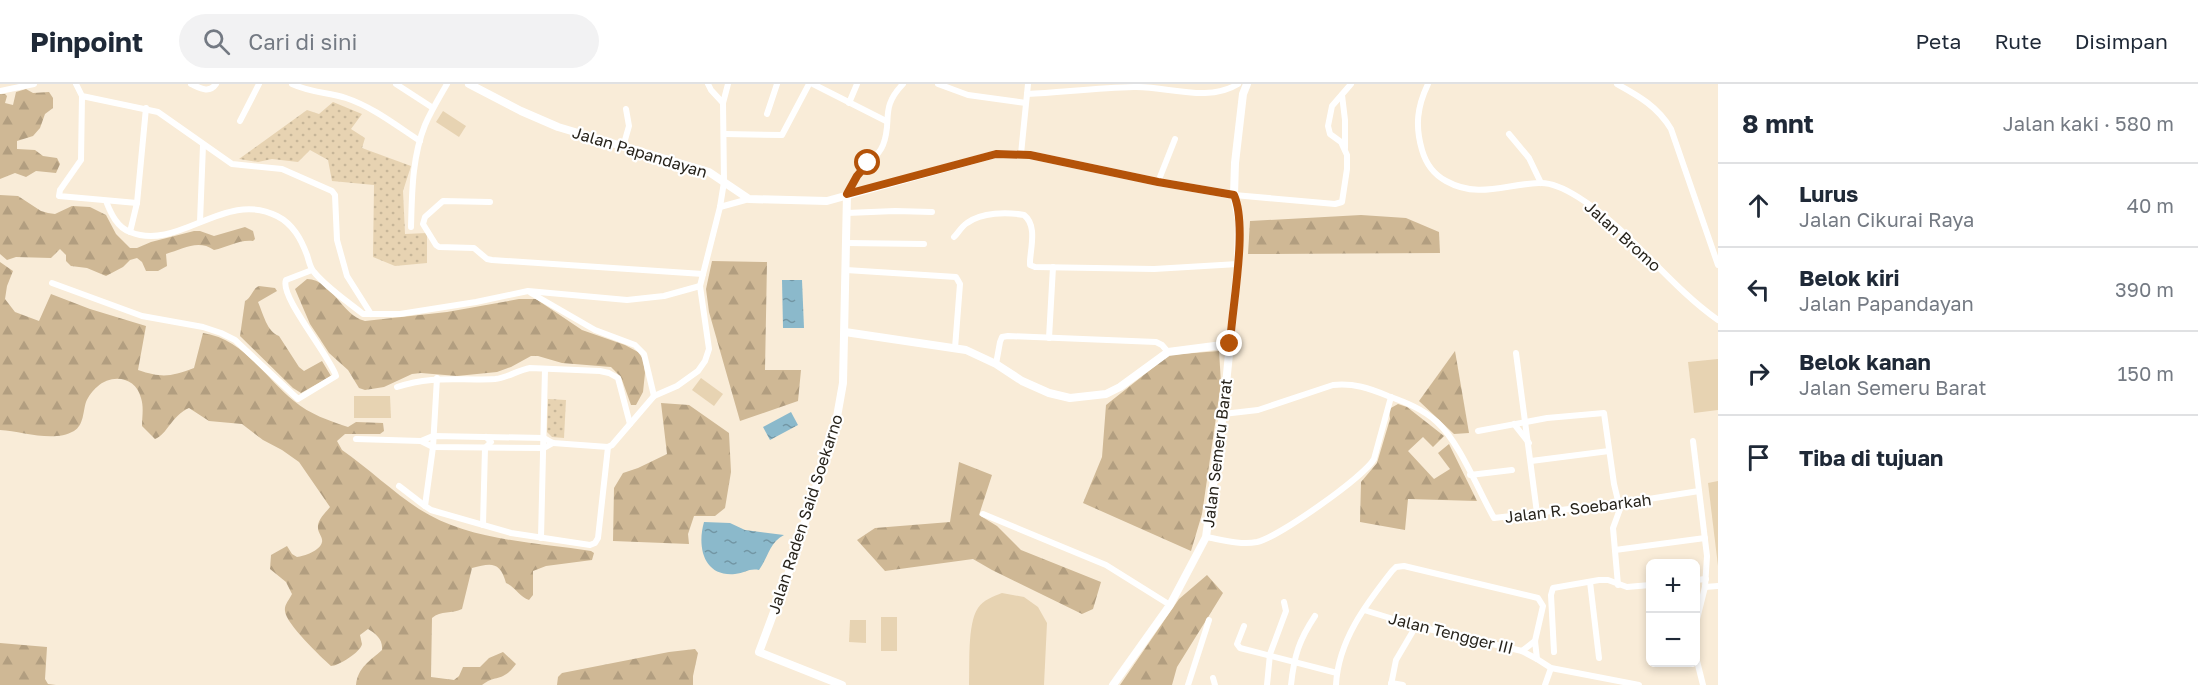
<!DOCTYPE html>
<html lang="id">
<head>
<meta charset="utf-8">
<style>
  body { margin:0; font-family:"Golos Text",sans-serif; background:#f2f2f3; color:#1f2937 }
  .controls { position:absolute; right:18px; bottom:18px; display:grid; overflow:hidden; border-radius:9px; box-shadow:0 3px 9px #0003 }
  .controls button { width:54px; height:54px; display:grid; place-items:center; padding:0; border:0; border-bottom:2px solid #e0e1e3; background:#fff; color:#1f2937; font:30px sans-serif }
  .stop { position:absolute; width:18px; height:18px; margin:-14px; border:4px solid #b45309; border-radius:50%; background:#fff }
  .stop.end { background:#b45309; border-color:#fff; box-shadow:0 2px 6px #0008 }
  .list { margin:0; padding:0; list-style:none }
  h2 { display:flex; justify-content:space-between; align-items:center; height:78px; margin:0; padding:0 24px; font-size:26px }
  h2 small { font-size:20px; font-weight:400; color:#747a83 }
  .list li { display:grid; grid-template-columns:39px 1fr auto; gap:18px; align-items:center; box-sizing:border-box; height:84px; padding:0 24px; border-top:2px solid #e0e1e3 }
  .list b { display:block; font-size:22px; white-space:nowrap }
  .list p { margin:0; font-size:20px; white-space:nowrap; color:#747a83 }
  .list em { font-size:20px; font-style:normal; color:#747a83 }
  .icon { flex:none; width:33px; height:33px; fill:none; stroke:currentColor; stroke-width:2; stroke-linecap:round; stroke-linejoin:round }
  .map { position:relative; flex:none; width:1718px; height:601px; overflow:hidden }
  header { display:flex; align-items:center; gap:36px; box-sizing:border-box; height:84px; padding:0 30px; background:#fff; border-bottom:2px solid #e0e1e3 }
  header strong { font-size:28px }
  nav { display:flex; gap:33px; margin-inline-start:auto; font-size:21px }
  .search { width:420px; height:54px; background:#f2f2f3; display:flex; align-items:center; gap:15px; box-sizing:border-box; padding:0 21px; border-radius:33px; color:#747a83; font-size:22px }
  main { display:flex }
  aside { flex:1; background:#fff }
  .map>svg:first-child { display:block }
  .grass { fill:url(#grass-dots) }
  .forest { fill:url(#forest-firs) }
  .green { fill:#e7d3b2 }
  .water { fill:url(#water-ripples) }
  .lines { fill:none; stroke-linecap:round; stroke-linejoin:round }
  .street { stroke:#fff; stroke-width:6 }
  .secondary { stroke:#fff; stroke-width:8 }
  .route { stroke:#b45309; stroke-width:8 }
  .labels { text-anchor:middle; stroke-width:4.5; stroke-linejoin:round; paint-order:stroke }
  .street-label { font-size:16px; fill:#27231b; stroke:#fff }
</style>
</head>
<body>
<header>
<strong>Pinpoint</strong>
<div class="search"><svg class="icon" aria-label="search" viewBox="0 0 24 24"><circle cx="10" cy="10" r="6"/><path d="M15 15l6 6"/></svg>Cari di sini</div>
<nav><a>Peta</a><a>Rute</a><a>Disimpan</a></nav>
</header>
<main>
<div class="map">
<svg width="1718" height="601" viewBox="0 0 1718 601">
  <defs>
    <pattern id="grass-dots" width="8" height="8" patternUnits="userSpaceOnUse" patternTransform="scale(1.5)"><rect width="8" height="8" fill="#e7d3b2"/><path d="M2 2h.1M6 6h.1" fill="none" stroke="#c6b598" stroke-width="1.8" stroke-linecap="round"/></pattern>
    <pattern id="forest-firs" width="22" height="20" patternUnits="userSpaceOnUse" patternTransform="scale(1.5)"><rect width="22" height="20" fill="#cfb895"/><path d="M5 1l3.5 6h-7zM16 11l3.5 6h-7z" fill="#b29e80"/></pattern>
    <pattern id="water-ripples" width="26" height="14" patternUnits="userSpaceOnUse" patternTransform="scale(1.5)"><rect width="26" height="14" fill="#8bb9cb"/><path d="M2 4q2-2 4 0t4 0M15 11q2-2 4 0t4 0" fill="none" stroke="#7296a4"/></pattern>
  </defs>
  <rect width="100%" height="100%" fill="#f9ecd8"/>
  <!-- grass -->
  <g class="grass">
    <polygon points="333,18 362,30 351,45 365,54 362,64 411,82 403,107 405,150 427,149 427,179 395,182 373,173 374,101 332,97 328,76 310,66 298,78 272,75 258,78 239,75 307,26 319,30"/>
    <polygon points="548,315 566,316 564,354 552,353 547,348"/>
  </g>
  <!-- forest -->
  <g class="forest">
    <polygon points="26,5 33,9 49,8 53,14 53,24 45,30 40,44 33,52 17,57 17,65 35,66 43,72 57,74 60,80 56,89 36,87 26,93 15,89 0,95 0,10 5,10 7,12 5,19 13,21 16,8"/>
    <path d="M0,111L18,112L41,127L48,129L55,130L72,122L90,123L106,131L116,150L130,164H137L151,158L194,147H200L214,152L245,143L253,147L255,155L253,157C241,155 227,163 214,166C198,155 183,165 166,170L167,182L158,187H146L142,178L137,174L130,176L123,183L106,192L87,184L71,182L66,177V171L60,165L51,174L16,173L7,176L0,170Z"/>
    <polygon points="1361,131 1406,134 1439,148 1440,169 1248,170 1250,137"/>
    <polygon points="712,177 767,178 765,286 801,286 798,317 740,337 709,228 706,205"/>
    <path d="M0,178L13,187L7,202L5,215L15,228L39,237L51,210L90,225L146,242L138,286C162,294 170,293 194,284L203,249C244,255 264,293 294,317C309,330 330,337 348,343L356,338L383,339L384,347L380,350H345L337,357L342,366C368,384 393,408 419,425C469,457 534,458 591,467L594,469L592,476L546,482L533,487V511L529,516C520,513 515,503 506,499C500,477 491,479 472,484L462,525C452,530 441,526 432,534L431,593L454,596L459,592L463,583H480L489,574L503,568L516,580C502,599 496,590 482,601H356C358,583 370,577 382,566C383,555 376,550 368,545L360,551C360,551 362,560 362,560C361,568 338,582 331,582C321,573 286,540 285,527C284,521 289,516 292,510L286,498L270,485L271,471L287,462L292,470L297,473C304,472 320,467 322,458C323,453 318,449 318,444C317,436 326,428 330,423L299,378L282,366L263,356L242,340L209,337L189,324C171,332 167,351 155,355L142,342C142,333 144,323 141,314C136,293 112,289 97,303C93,306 88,313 86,318C83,327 84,341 74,347C53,359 22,347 0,346Z"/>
    <path d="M307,195C333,196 341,231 365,237L447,228L519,215H536L582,246L625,261L638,268L643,275L645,289L643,308L636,321H631L621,293L611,283L562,279L538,272H531L511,283L497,288L457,292L421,289L412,290L384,303L365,306L359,304L348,286L329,269L320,255L310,240L295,205Z"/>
    <path d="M259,202L275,204L277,207L258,218C263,229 267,248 279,252L299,283L304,287L322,277L331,292L301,309L293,304L240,252L245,217C252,213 252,205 259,202Z"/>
    <polygon points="1219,267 1221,299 1202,430 1191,467 1083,419 1102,373 1106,321 1169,271"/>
    <polygon points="1455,267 1469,349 1454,350 1419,317"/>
    <polygon points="661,319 689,321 729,349 731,388 725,424 715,432 694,432 688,450 689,460 613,457 614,404 623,389 638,384 667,370"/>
    <polygon points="1398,320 1407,323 1444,352 1433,363 1423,353 1408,367 1434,395 1450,385 1438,369 1449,360 1477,417 1408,415 1405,446 1360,438 1361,398 1377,379 1390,335 1389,325"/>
    <polygon points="959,378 992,391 979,431 997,442 1021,466 1101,498 1093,525 1082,530 992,486 973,475 885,487 857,456 875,444 950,438"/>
    <polygon points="1207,491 1223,509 1177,583 1172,601 1120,601 1179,515"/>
    <polygon points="0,559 47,563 45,595 48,600 56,601 0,601"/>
    <polygon points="695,565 698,569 693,592 693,601 557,601 558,593 562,589 669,568"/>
  </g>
  <!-- green -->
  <g class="green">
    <polygon points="443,27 466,42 459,53 436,38"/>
    <polygon points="1718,275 1718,326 1694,329 1688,278"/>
    <polygon points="701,294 723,310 714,322 692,306"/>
    <polygon points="354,312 390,312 391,334 354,334"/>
    <polygon points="1718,397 1718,482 1708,399"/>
    <path d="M1002,509L1024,513L1038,523L1047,539L1044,601H969C970,581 967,540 978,524C983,516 994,512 1002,509Z"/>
    <rect x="881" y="533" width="16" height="34"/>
    <polygon points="850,536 866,536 866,559 849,558"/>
  </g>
  <!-- water -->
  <g class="water">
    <polygon points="782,196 802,196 804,244 783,244"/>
    <polygon points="791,328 798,341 770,356 763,343"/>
    <path d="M704,438L730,439L745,446L784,451C769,459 769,472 759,486C749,484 745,489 735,490C703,493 697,462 704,438Z"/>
  </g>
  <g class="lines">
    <!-- street -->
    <g class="street">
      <polyline points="76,0 82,12 158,28 232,80 282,85 332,107 335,111 337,156 347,192 371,230"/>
      <path d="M191,0C200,4 209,10 216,0"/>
      <path d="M292,0C312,9 327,8 346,14C373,23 397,42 420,57"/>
      <polyline points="396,0 433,24"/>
      <polyline points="813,0 886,37"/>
      <polyline points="938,0 968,11 1026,19"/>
      <path d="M1428,0C1417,23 1415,42 1422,66C1426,80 1433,90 1446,97C1478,115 1506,100 1539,99C1553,98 1567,106 1578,113C1631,146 1667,200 1718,236"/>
      <path d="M1617,0C1639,12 1658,23 1671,45L1718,181"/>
      <polyline points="0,7 34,0"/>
      <path d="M1027,10C1063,8 1098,4 1134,3C1167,2 1208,19 1238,0"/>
      <polyline points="1342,11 1345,36 1345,64"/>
      <polyline points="82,12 81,76 60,106 59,112 137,119"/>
      <polyline points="723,19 728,0"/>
      <polyline points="849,19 857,0"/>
      <path d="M146,24L137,119L130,148C179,168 225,105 277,132C293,140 301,155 307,171C309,177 310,184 314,188C327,204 347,217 363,230H400L476,218L528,207L627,216L664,212L700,202"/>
      <polyline points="767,30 777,0"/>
      <polyline points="240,37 259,0"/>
      <polyline points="725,50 782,51 809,0"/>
      <polyline points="1509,50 1529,74 1541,99"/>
      <polyline points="623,63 629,42 626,25"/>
      <polyline points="1021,70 1028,0"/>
      <polyline points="1158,98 1175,55"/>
      <path d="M847,110C851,103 854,96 859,90C867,80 879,72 883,61C893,36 879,25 903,0"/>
      <polyline points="1234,111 1335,120 1342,118 1347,85 1347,71 1341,58 1330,50 1328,42 1332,22 1351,0"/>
      <path d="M106,117C111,130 117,143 130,148"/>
      <polyline points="490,118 443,117 425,133 423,140 436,161 439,163 474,164 487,175 492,176 703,190"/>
      <polyline points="720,123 749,115"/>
      <polyline points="847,129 895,127 932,128"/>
      <polyline points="200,138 203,61"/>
      <path d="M411,143C412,109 412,73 425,41C431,27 439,14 447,0"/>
      <path d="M954,153C958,149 962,142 967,139C982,128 1007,128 1024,131C1037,141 1031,162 1030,177V181L1035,183L1154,185L1238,180"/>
      <polyline points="846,159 924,160"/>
      <polyline points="846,186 956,193 960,200 955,264"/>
      <path d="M52,199L142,232L203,243L221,249L235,256L298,315L336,292C330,272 279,212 286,196L312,186"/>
      <polyline points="531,209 595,246 635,261 644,270 654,312"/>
      <polyline points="1049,254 1053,183"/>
      <polyline points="1516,269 1537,429"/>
      <polyline points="996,280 1000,258 1002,253 1008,252 1156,258 1162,261 1168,268"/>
      <polyline points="437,294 433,363 425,422 431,426 511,449 590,461 595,459 598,454 608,363"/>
      <path d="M397,303C433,291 459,297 495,295C507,294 518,286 530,284L600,287L609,289L618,294L630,340"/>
      <path d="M1223,330L1258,326L1333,301C1354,299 1369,304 1388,312C1405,318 1423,325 1437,338C1460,359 1478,406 1494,434L1636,417L1699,407"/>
      <polyline points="1514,340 1529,359"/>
      <polyline points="1478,347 1547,334 1604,329 1614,400 1620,425 1613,444 1618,501"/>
      <polyline points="356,355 421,357 433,363 544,364 553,359"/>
      <polyline points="421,357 433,352 544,354 553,359 608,363 612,361 654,312 677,302 698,287 705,277 709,265 700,202 720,123 724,98 723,19 711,6 708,0"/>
      <polyline points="1693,357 1707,472 1705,503 1696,539"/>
      <polyline points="1531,377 1609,367"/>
      <polyline points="1470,391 1512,386"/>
      <polyline points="399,402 425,422"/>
      <polyline points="983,430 1106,481 1170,521"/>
      <polyline points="483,441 485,364 491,358 486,353"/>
      <path d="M1206,453C1223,456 1240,461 1257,458C1277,454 1364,393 1374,375L1391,313"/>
      <polyline points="541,454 545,285"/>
      <polyline points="1615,466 1705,454"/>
      <polyline points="1696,496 1706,495"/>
      <polyline points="1590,498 1599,574"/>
      <polyline points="1705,503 1718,502"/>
      <polyline points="1364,526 1416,542 1522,567 1537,575"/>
      <polyline points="1244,542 1237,560 1240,564 1337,589"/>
      <polyline points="1522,567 1535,557"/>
      <polyline points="1554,568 1551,511 1553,504 1599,496 1608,496 1627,503 1650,501"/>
      <polyline points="1696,573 1703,601"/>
      <polyline points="1213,594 1215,601"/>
      <polyline points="1391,599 1403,601"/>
      <polyline points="1188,601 1209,536"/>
      <polyline points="1267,601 1270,570 1286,527 1284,518"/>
      <path d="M1291,601C1294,572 1299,556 1315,532"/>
      <path d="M1336,601C1338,557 1366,520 1392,487L1396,483L1404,482L1538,514L1543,522L1535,557L1537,575L1551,584L1639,601"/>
      <polyline points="1391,601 1396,576 1416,542"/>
      <polyline points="1545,601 1551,584"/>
    </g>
    <!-- secondary -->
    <g class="secondary">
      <polyline points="469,0 521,27 558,43 709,88 749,115 827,117 996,70 1030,71 1158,98 1234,111"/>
      <polyline points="845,248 966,266 996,280 1022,297 1049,309 1070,314 1106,310 1120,303 1168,268 1230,260"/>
      <polyline points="842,601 759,568 790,485 835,344 843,299 847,110"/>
      <polyline points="1113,601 1170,521 1206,453 1223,330 1238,180 1239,136 1234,111 1235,79 1243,10 1247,0"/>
    </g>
  </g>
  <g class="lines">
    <!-- route -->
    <path class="route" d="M868,79L857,92L847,110L996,70L1030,71L1158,98L1234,111C1248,143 1232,223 1230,260"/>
  </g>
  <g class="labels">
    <!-- street labels -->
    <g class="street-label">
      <text transform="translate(640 68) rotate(17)" y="6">Jalan Papandayan</text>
      <text transform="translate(1623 152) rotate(42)" y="6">Jalan Bromo</text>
      <text transform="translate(1217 369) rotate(-83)" y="6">Jalan Semeru Barat</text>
      <text transform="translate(1578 424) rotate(-7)" y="6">Jalan R. Soebarkah</text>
      <text transform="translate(805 430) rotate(-72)" y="6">Jalan Raden Said Soekarno</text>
      <text transform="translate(1451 549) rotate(14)" y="6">Jalan Tengger III</text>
    </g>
  </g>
</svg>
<div class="controls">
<button>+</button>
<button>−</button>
</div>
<div class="stop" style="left:868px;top:79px"></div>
<div class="stop end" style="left:1230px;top:260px"></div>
</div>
<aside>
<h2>8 mnt<small>Jalan kaki · 580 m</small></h2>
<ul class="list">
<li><svg class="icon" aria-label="ahead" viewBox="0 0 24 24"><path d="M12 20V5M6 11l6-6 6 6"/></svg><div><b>Lurus</b><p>Jalan Cikurai Raya</p></div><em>40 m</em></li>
<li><svg class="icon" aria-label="left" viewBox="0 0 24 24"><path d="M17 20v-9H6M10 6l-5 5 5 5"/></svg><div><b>Belok kiri</b><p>Jalan Papandayan</p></div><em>390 m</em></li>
<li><svg class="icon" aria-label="right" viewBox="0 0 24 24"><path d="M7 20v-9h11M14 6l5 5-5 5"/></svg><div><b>Belok kanan</b><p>Jalan Semeru Barat</p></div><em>150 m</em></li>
<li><svg class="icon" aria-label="arrive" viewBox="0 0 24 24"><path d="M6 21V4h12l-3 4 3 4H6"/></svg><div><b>Tiba di tujuan</b></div></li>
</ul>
</aside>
</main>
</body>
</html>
